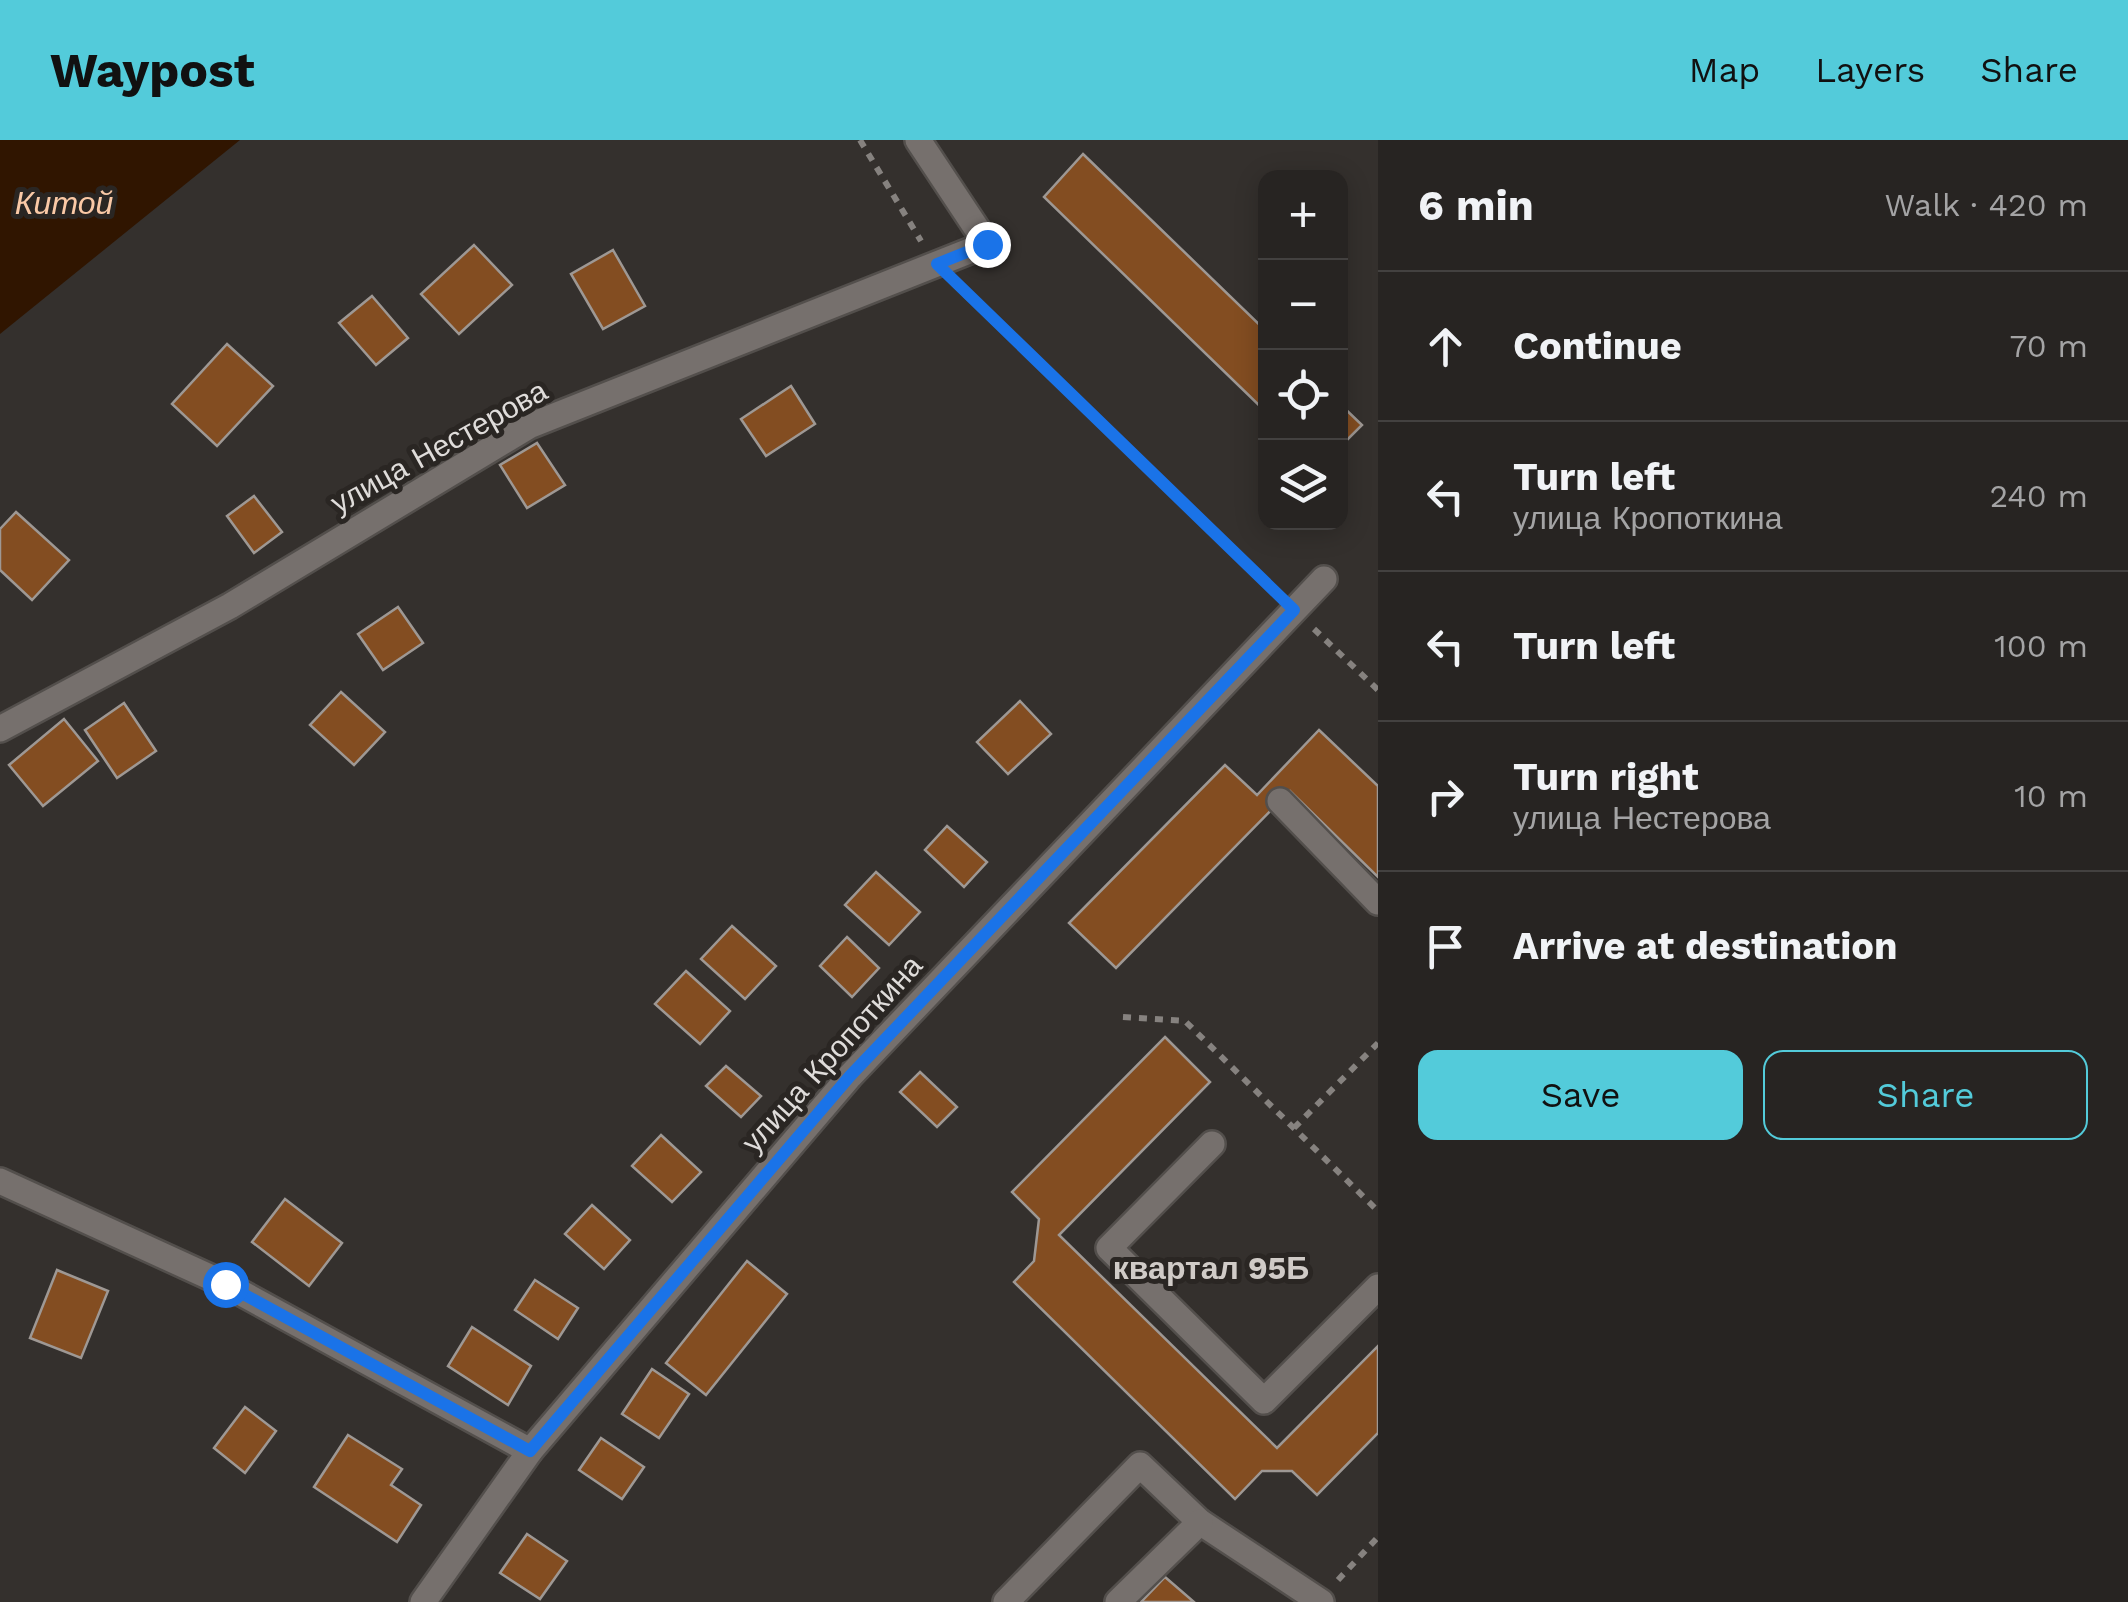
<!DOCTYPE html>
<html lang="en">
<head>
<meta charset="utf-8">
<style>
  body { margin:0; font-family:"Work Sans",sans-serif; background:#2f2c2a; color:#f1f3f6 }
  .controls { position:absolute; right:30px; top:30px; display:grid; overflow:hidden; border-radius:20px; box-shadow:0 5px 25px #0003 }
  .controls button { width:90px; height:90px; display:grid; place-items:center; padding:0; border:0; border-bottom:2px solid #434140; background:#272422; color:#f1f3f6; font:50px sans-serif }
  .stop { position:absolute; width:30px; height:30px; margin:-22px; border:8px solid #1a73e8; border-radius:50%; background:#fff }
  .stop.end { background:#1a73e8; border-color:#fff; box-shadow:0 2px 10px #0008 }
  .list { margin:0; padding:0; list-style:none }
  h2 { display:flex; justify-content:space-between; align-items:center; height:130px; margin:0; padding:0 40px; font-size:42px }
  h2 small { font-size:32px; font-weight:400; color:#a4a4a5 }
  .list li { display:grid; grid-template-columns:65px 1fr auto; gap:30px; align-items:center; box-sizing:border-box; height:150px; padding:0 40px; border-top:2px solid #434140 }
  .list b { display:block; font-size:38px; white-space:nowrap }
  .list p { margin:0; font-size:32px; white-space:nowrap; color:#a4a4a5 }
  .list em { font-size:32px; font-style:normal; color:#a4a4a5 }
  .actions { display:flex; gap:20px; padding:30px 40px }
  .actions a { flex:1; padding:22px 0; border:2px solid #53cbda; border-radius:20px; text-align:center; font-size:35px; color:#53cbda }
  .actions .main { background:#53cbda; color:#111 }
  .icon { flex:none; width:55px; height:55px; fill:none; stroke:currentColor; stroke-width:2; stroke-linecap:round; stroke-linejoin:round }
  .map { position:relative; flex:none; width:1378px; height:1462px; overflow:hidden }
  header { display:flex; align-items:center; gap:60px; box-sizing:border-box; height:140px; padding:0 50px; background:#53cbda; color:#111 }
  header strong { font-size:48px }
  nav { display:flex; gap:55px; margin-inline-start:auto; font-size:35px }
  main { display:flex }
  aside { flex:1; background:#272422 }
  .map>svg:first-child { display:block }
  .water { fill:#301500 }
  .building { fill:#834d21; stroke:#9e9894; stroke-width:2.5 }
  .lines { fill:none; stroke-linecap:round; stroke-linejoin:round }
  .minor-casing { stroke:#534f4c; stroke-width:30 }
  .path { stroke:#86827f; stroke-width:6; stroke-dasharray:8 8; stroke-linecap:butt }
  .minor { stroke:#76706d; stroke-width:25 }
  .route { stroke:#1a73e8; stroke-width:12 }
  .labels { text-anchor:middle; stroke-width:10; stroke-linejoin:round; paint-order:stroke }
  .street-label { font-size:30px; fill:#dfdcda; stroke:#2a2623 }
  .water-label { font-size:32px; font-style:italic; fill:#fac9a6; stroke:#2a2623 }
  .neighbourhood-label { font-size:32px; font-weight:bold; fill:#d0cbc7; stroke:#2a2623 }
</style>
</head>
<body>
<header>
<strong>Waypost</strong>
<nav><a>Map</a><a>Layers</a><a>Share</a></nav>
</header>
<main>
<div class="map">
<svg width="1378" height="1462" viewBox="0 0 1378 1462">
  <rect width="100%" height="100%" fill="#34302d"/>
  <!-- water -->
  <polygon class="water" points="0,0 240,0 0,194"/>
  <!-- building -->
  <g class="building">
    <polygon points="1083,14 1266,191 1266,272 1044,57"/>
    <polygon points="474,105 512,145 459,194 421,154"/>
    <polygon points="613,110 645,166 603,189 571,134"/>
    <polygon points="372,156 408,198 376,225 339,183"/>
    <polygon points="227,204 273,246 217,306 172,264"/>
    <polygon points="791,246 815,284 766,316 741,279"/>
    <polygon points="1340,264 1362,285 1340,307"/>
    <polygon points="537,303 565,345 527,368 500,325"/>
    <polygon points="254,356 282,392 254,413 227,376"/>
    <polygon points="16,372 69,420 32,460 0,430 0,389"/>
    <polygon points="398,467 423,503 383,530 358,494"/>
    <polygon points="341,552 385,592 354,625 310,585"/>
    <polygon points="1020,561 1051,594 1008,634 977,602"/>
    <polygon points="124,563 156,611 117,638 85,590"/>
    <polygon points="64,579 98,621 43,666 9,625"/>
    <polygon points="1319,590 1378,646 1378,737 1290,651 1116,828 1069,783 1225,625 1257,655"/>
    <polygon points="947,686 987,722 964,747 925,710"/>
    <polygon points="876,732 920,772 889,805 845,765"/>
    <polygon points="732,786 776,826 745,859 701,819"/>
    <polygon points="847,797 879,828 852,857 820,826"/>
    <polygon points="686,831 730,871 700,904 655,864"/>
    <polygon points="1165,897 1210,942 1059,1095 1277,1308 1378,1206 1378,1293 1317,1355 1292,1331 1262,1331 1235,1359 1014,1142 1034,1121 1039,1079 1012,1052"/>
    <polygon points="726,926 761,956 741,977 706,946"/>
    <polygon points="920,932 957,967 937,987 900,952"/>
    <polygon points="661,995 701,1032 672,1062 632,1026"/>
    <polygon points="285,1059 342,1103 309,1146 252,1102"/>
    <polygon points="592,1065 630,1100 604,1129 565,1094"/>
    <polygon points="747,1121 787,1154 706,1255 666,1223"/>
    <polygon points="57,1130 108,1151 81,1218 30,1198"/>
    <polygon points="535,1140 578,1168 558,1199 515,1170"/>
    <polygon points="472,1187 531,1226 508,1265 448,1226"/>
    <polygon points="652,1229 689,1254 659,1298 622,1274"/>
    <polygon points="245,1267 276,1291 245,1333 214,1308"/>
    <polygon points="348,1295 402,1329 391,1345 421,1365 397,1402 314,1347"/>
    <polygon points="601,1298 644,1327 622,1359 579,1330"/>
    <polygon points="527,1394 567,1421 540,1459 500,1433"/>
    <polygon points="1165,1437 1194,1462 1141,1462"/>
  </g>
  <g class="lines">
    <defs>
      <g id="minor">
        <polyline points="0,589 230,466 529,286 987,104 918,0"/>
        <polyline points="1280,661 1378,762"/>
        <polyline points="1212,1004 1109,1108 1264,1261 1378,1147"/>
        <polyline points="0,1041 225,1144 530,1311"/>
        <polyline points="423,1462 530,1311 850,936 1324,439"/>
        <polyline points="1006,1462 1140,1325 1200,1382 1321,1462"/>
        <polyline points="1118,1462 1200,1382"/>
      </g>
    </defs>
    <!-- minor casing -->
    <use href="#minor" class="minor-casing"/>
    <!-- path -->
    <g class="path">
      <polyline points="860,0 921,101"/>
      <polyline points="953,143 1276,453"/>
      <polyline points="1314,489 1378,550"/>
      <polyline points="1123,877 1185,881 1378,1071"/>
      <polyline points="1294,988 1378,903"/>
      <polyline points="1338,1440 1378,1397"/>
    </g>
    <!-- minor -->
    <use href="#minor" class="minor"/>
  </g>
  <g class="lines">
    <!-- route -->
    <polyline class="route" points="225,1144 530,1311 850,936 1294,470 937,124 987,104"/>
  </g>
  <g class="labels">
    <!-- street labels -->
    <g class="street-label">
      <text transform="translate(439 307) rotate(-29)" y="10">улица Нестерова</text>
      <text transform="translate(832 914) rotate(-48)" y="10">улица Кропоткина</text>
    </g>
    <!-- water labels -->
    <g class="water-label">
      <text x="64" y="74">Китой</text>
    </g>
    <!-- neighbourhood labels -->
    <g class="neighbourhood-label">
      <text x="1211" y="1139">квартал 95Б</text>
    </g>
  </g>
</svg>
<div class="controls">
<button>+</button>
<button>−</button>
<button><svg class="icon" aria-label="locate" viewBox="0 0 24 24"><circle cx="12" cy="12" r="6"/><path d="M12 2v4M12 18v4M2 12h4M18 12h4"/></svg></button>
<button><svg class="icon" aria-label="layers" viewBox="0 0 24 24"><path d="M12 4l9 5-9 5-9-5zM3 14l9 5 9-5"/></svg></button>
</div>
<div class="stop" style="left:225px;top:1144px"></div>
<div class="stop end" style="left:987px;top:104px"></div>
</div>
<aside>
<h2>6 min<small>Walk · 420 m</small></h2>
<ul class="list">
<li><svg class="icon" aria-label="ahead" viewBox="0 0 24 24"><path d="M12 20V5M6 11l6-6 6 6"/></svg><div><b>Continue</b></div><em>70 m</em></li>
<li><svg class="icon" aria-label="left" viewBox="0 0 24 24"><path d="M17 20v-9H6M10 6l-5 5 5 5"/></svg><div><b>Turn left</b><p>улица Кропоткина</p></div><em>240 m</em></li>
<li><svg class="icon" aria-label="left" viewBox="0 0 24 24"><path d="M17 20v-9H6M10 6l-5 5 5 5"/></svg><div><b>Turn left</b></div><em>100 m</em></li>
<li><svg class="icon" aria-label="right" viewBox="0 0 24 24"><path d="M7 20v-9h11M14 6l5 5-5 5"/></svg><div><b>Turn right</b><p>улица Нестерова</p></div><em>10 m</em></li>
<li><svg class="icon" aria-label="arrive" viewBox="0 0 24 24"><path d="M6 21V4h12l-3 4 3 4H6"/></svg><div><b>Arrive at destination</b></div></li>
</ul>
<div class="actions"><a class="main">Save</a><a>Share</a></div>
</aside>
</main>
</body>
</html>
